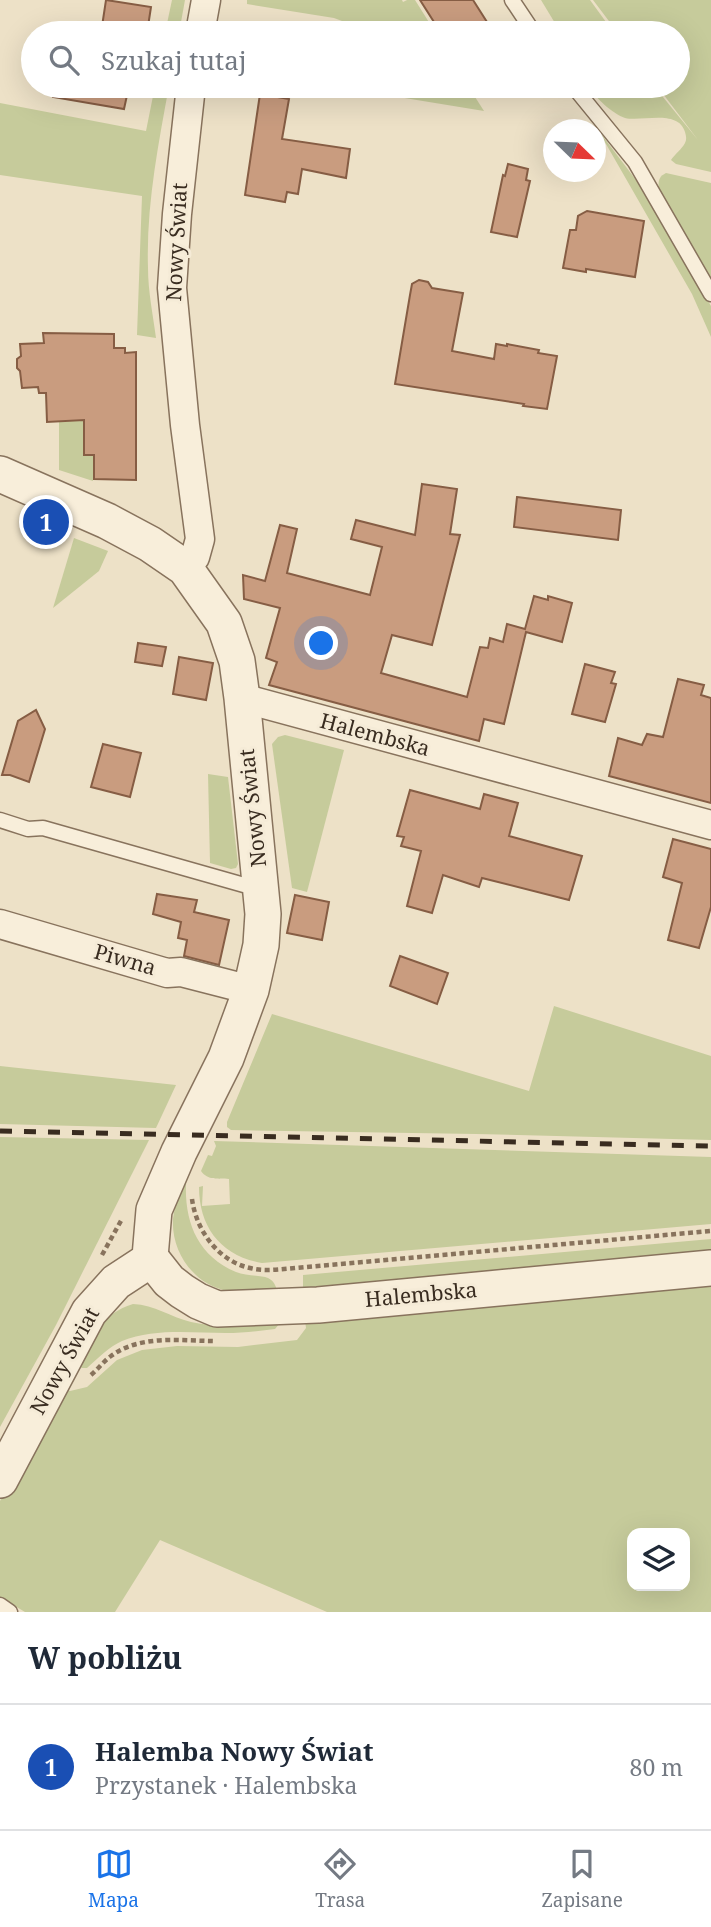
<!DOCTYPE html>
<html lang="pl">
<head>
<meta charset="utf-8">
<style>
  body { margin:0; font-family:"Noto Serif",serif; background:#f6f6f7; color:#1f2937 }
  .controls { position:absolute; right:21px; bottom:21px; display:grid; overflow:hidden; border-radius:14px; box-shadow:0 7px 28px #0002 }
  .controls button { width:63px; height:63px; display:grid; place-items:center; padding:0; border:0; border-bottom:2px solid #e0e1e3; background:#fff; color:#1f2937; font:35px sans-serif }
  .compass { position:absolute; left:543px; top:119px; width:63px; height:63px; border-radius:50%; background:#fff; box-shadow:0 7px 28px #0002; rotate:113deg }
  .you { position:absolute; left:322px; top:644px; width:24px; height:24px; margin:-18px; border:5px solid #fff; border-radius:50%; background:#1a73e8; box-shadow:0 0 0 10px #1a73e833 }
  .badge { display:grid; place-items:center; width:46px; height:46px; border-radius:50%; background:#1a73e8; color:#fff; font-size:23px; font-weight:700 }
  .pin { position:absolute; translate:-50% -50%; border:4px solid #fff; box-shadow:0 2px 7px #0006 }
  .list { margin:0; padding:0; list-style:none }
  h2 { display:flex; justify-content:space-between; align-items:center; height:91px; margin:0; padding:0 28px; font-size:30px }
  h2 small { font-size:23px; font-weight:400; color:#747a83 }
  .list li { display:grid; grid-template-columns:46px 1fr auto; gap:21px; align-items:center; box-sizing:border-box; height:126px; padding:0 28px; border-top:2px solid #e0e1e3 }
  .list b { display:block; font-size:26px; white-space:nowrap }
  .list p { margin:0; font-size:23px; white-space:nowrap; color:#747a83 }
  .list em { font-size:23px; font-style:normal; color:#747a83 }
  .icon { flex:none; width:38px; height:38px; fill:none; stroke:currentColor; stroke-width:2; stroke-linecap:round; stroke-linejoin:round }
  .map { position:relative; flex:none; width:711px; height:1612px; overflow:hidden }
  .search { position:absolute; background:#fff; box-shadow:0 7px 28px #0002; left:21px; right:21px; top:21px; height:77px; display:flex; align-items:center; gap:18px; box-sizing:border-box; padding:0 24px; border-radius:38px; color:#747a83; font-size:26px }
  .sheet { height:217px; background:#fff }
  nav { display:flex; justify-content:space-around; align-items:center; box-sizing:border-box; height:98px; border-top:2px solid #e0e1e3; background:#fff; font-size:19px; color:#747a83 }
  nav a { display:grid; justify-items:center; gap:4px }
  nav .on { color:#1a73e8 }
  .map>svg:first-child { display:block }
  .green { fill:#c6cb9b; fill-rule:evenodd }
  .building { fill:#c99c7f; stroke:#865d44; stroke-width:2 }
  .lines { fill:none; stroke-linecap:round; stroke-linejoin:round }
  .service-casing { stroke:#88735d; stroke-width:17 }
  .minor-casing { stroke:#88735d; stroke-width:31 }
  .tertiary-casing { stroke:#88735d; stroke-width:38 }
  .path { stroke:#88735d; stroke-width:4.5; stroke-dasharray:5 3.5; stroke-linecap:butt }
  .service { stroke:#f8eeda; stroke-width:14 }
  .minor { stroke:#f8eeda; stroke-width:28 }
  .tertiary { stroke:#f8eeda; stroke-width:35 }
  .rail { stroke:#392c20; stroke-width:5; stroke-dasharray:12 12; stroke-linecap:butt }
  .labels { text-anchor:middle; stroke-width:6; stroke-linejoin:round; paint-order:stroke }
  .street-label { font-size:21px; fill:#392c20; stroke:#f5ebd7 }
</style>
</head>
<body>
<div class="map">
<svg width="711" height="1612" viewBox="0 0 711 1612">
  <rect width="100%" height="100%" fill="#ede1c7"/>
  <!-- green -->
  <g class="green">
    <polygon points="172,0 185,0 179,33 165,33"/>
    <polygon points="247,0 402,0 403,2 407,0 415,0 432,27 426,33 374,33 334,18 247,4"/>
    <polygon points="541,0 590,0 614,33 561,33"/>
    <path d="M593,0H711V172L676,164L671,160C675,154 682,149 685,143C687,139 686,136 685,132C678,109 642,122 625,118C613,114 594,97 589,86H654L698,140L657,86H678V33H618Z"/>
    <path d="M155,86H169C158,146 146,207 148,268C148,291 153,315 156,338L137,335L142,196L0,175V103L146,131Z"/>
    <polygon points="376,86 468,86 484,111 374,93"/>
    <polygon points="598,130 639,184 711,306 711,337 692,294"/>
    <path d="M666,173L711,183V281L659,190C658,182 658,177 666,173Z"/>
    <polygon points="59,348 83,382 84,454 94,455 93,481 59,470"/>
    <polygon points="74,538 108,551 99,571 53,608"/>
    <polygon points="285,735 344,750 307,892 292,888 272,744 278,737"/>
    <polygon points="208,774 228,777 238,864 236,868 231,869 210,863"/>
    <polygon points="554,1006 711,1056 711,1140 476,1134 231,1130 227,1127 227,1122 272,1014 529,1091"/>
    <polygon points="0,1066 176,1085 156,1128 0,1124"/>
    <polygon points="0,1137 149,1140 56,1325 0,1427"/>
    <path d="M214,1141L711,1157V1224L262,1263C221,1256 199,1227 199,1187L203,1186L202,1206L230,1204L229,1179C218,1178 208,1181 201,1171L208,1155L212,1156L216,1146Z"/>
    <path d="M187,1171C182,1214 193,1254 236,1272C246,1276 261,1275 268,1278C274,1281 276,1286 277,1291C261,1291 243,1294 228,1291C194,1285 171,1252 173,1219C175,1202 182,1187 187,1171Z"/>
    <polygon points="711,1239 711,1256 303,1290 303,1275"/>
    <path d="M711,1282V1612H327L160,1540L115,1612H25L0,1597V1501L62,1386L70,1391L87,1387L117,1360L142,1350L177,1346L238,1347L297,1340L306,1328L305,1320ZM632,1533H685V1586H632Z"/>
    <path d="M133,1304C155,1305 170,1317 191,1322C220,1329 251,1325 280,1323L275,1329C259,1331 242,1333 226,1333C192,1333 154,1328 122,1341C109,1347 98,1358 87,1368H82L77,1365C92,1337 101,1314 133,1304Z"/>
  </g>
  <!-- building -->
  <g class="building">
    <polygon points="106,0 151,7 147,33 101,33"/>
    <polygon points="420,0 473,0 494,33 441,33"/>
    <polygon points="54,86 129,86 124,109 53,97"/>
    <polygon points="260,94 289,99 282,139 350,149 346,178 302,169 298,194 287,192 285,202 245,195"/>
    <polygon points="508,164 528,169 526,180 530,181 517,237 491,232 503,175 505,176"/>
    <polygon points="587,211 644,221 635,277 586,269 586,272 563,268 570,230 576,230 578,216"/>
    <polygon points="419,280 428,282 432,288 463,293 452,351 494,359 496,344 507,346 507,344 539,350 538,353 557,356 547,409 523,406 524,404 395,384 410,295 412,284"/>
    <polygon points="43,333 114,334 114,348 125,348 125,353 136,352 136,480 94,479 94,455 84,455 84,420 47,422 46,393 39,393 38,387 22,388 20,371 17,368 17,359 21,356 20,344 44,343"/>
    <polygon points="422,484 457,489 450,534 460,535 432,645 392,635 381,673 467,697 480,647 488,648 490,638 503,642 507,624 525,629 534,596 548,600 548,596 572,603 562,642 526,632 504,724 484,719 479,741 269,685 277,662 266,658 280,608 244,599 243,575 265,581 280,525 297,529 287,573 370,595 382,547 351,539 356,520 415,535"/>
    <polygon points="517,497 621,510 618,540 514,527"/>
    <polygon points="138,643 166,647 162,666 135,662"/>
    <polygon points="179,657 213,663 206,700 173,694"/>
    <polygon points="585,664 615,672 611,683 616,684 605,722 572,714"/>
    <polygon points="678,679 704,685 701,695 711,698 711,803 609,776 618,738 642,745 647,734 663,737"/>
    <polygon points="36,710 45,729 29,782 10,775 2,775 18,721"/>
    <polygon points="103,744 141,753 130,797 91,787"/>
    <polygon points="410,790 480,809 484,794 518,803 509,836 582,856 569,900 482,878 479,887 443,875 432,913 407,906 421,851 401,846 404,837 397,836"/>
    <polygon points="673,839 711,849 711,907 699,948 668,940 682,883 663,877"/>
    <polygon points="157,894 197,900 194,912 229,920 219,965 184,956 187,940 178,938 181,922 153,914"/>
    <polygon points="295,895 329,902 322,940 287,933"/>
    <polygon points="400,956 448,973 437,1004 390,986"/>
  </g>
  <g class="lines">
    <defs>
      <g id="service">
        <polyline points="512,0 534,33"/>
        <polyline points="573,86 635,162 711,294"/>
        <polyline points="0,820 28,829 43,828 244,885 260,884"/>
        <polyline points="0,1605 10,1612"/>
      </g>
      <g id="minor">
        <polyline points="200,33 206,0"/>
        <polyline points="185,568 195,557 200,539 185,425 172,288 177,214 191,86"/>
        <polyline points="242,698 711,825"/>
        <polyline points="0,924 167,973 181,972 251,990"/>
      </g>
      <g id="tertiary">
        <polyline points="0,474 107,521 150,544 185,568 224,623 237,661 242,698 263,914 261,945 251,990 226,1058 179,1152 154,1210 150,1257 145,1263 116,1282 89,1312 0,1480"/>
        <polyline points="150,1257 169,1281 182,1291 198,1301 217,1309 318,1305 711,1268"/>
      </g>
    </defs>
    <!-- service casing -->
    <use href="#service" class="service-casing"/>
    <!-- minor casing -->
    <use href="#minor" class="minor-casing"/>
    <!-- tertiary casing -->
    <use href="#tertiary" class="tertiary-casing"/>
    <!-- path -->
    <g class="path">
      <path d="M192,1199C196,1230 218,1261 250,1268C261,1271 273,1270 284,1269L711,1231"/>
      <polyline points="102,1255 122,1219"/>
      <path d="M91,1375C98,1369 104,1361 111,1356C141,1334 181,1341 215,1341"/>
    </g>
    <!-- service -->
    <use href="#service" class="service"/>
    <!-- minor -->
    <use href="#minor" class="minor"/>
    <!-- tertiary -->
    <use href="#tertiary" class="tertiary"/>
    <!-- rail -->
    <polyline class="rail" points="0,1131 711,1146"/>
  </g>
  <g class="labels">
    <!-- street labels -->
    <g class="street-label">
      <text transform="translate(177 242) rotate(-87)" y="7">Nowy Świat</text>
      <text transform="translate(375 735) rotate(15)" y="7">Halembska</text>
      <text transform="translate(253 808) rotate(-96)" y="7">Nowy Świat</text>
      <text transform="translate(125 960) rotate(16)" y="7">Piwna</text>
      <text transform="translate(421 1295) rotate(-5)" y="7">Halembska</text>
      <text transform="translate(65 1361) rotate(-61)" y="7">Nowy Świat</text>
    </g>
  </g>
</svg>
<div class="controls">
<button><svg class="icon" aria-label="layers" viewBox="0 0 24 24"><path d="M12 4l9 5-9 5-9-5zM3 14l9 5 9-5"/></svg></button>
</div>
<svg class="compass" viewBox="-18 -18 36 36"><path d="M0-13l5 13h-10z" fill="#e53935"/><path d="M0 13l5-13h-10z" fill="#747a83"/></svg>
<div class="you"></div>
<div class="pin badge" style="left:46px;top:522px;background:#1a4fb4">1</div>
<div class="search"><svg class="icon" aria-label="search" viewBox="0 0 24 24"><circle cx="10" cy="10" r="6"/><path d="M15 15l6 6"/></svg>Szukaj tutaj</div>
</div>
<section class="sheet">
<h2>W pobliżu<small></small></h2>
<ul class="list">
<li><span class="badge" style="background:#1a4fb4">1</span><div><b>Halemba Nowy Świat</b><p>Przystanek · Halembska</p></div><em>80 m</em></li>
</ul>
</section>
<nav>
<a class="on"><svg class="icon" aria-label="map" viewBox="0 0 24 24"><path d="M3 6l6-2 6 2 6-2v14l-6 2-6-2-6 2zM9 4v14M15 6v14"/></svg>Mapa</a>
<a><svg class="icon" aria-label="directions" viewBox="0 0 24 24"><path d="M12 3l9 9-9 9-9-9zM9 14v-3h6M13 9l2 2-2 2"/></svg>Trasa</a>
<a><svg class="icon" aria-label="saved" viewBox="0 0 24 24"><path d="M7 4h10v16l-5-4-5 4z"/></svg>Zapisane</a>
</nav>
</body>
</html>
